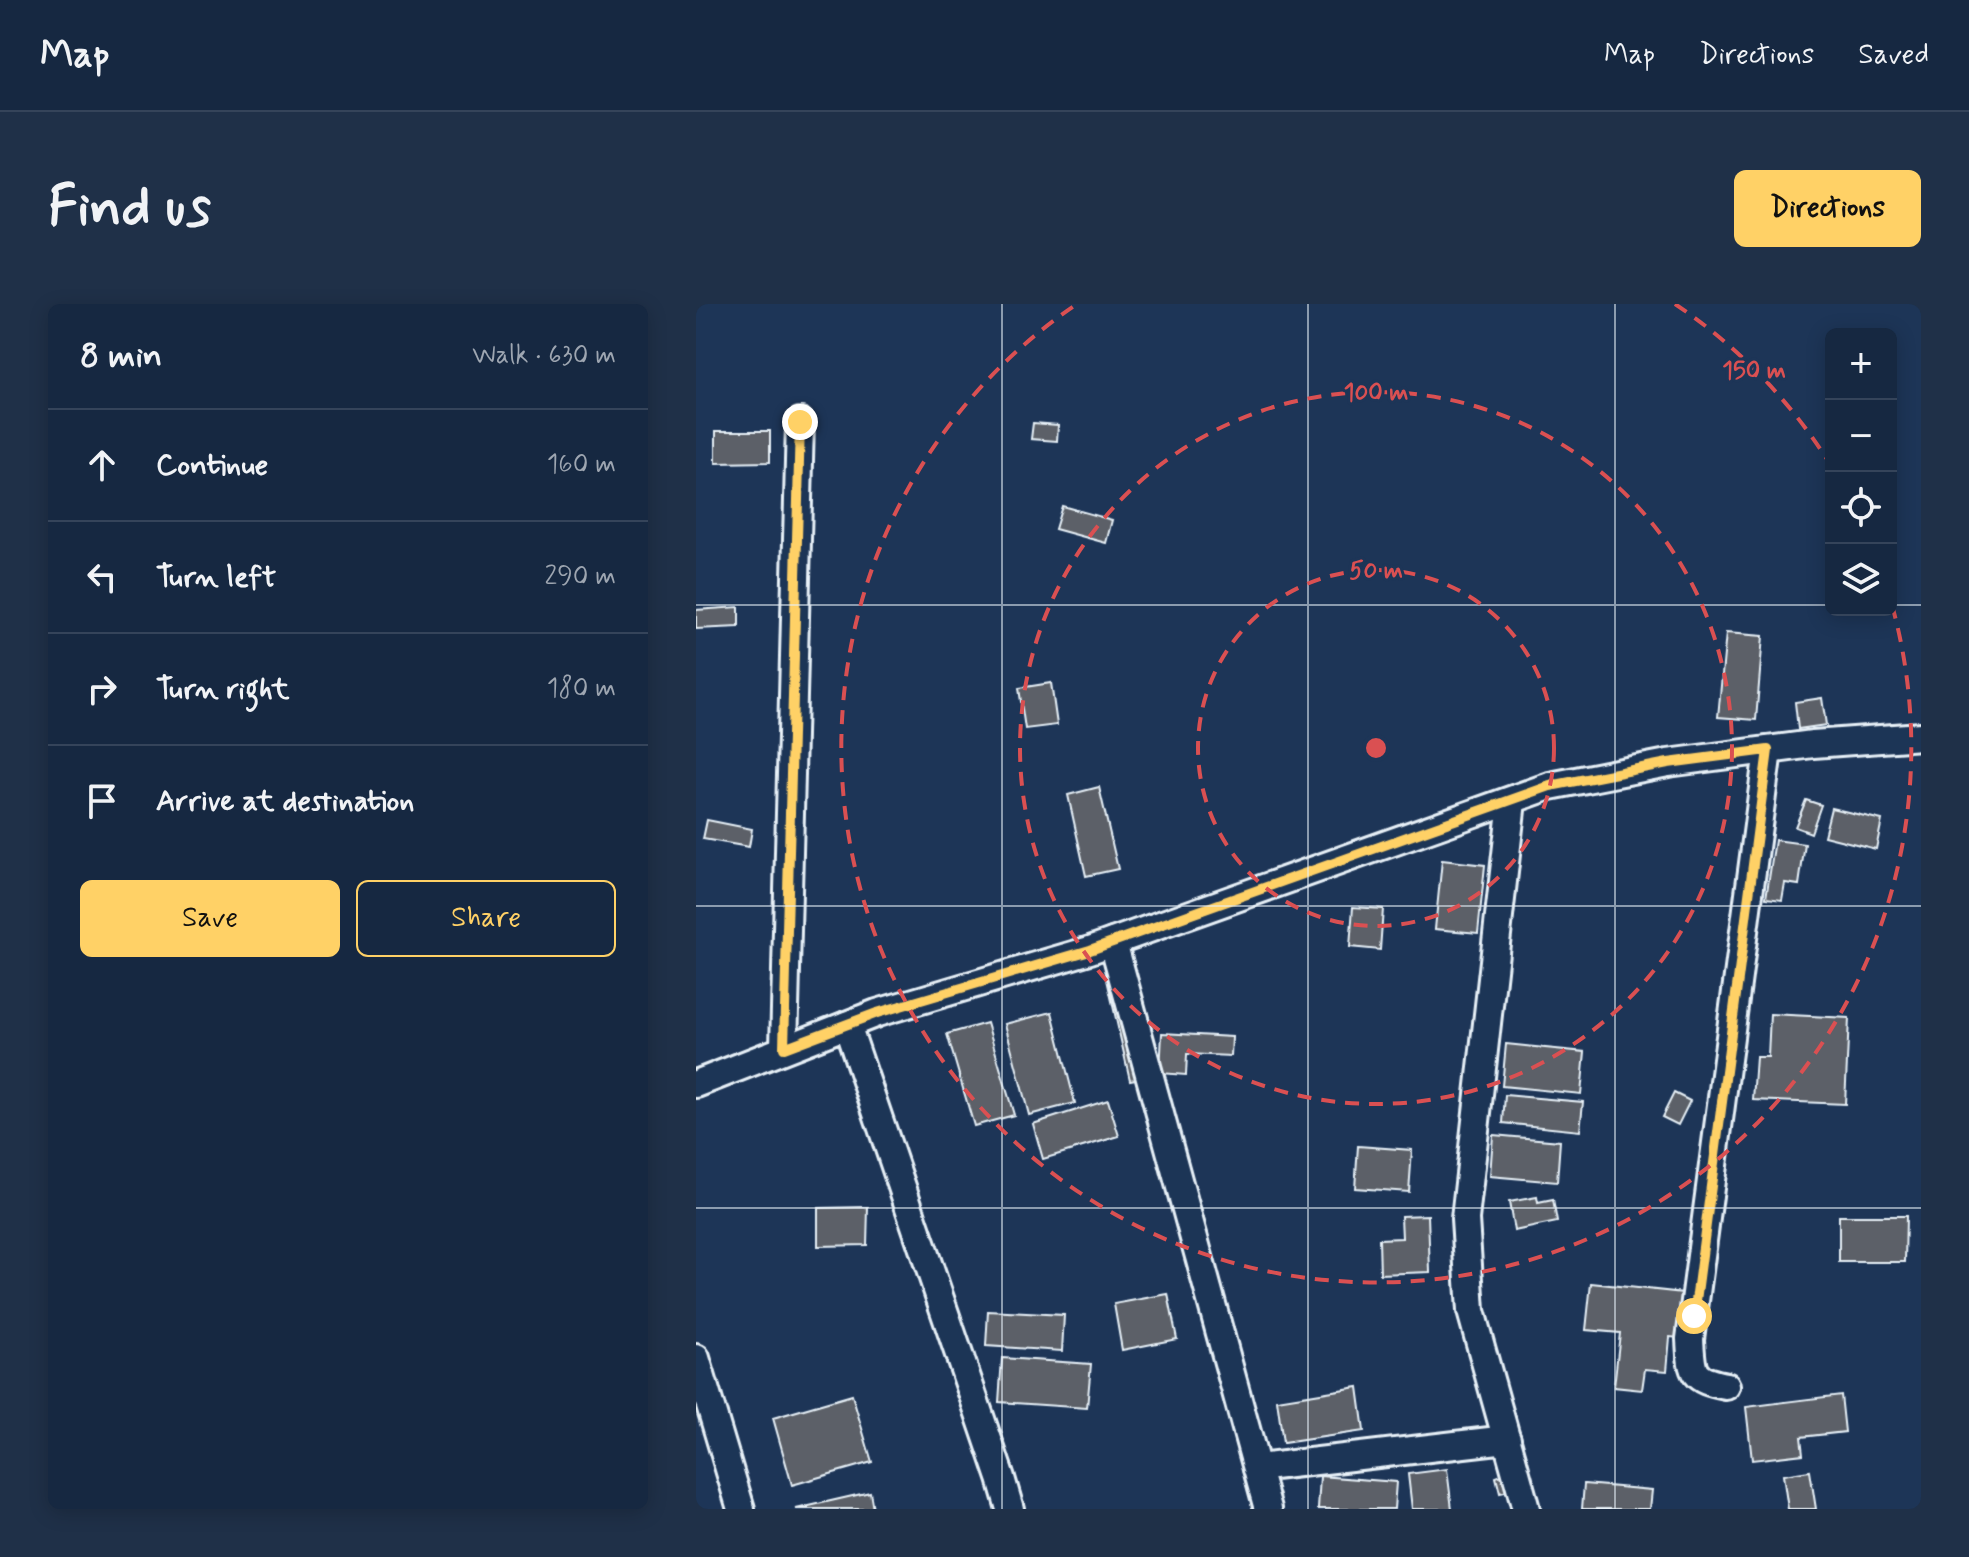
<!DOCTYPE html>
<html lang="en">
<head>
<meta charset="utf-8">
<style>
  body { margin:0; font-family:Mynerve,sans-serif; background:#1f3048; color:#f1f3f6 }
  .controls { position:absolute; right:24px; top:24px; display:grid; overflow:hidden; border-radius:12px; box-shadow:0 4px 20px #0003 }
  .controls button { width:72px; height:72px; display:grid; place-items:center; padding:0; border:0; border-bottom:2px solid #35445a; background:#162841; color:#f1f3f6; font:40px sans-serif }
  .stop { position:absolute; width:24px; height:24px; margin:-18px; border:6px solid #ffd166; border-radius:50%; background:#fff }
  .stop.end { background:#ffd166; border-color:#fff; box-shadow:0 2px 8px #0008 }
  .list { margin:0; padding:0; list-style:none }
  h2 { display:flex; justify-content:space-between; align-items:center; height:104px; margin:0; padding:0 32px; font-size:34px }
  h2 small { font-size:26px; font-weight:400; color:#9ea6b1 }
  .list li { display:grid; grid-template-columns:52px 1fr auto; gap:24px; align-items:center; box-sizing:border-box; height:112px; padding:0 32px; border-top:2px solid #35445a }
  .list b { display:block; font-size:30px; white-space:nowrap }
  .list em { font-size:26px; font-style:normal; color:#9ea6b1 }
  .actions { display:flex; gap:16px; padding:24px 32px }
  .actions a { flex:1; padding:18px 0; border:2px solid #ffd166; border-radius:12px; text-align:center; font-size:28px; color:#ffd166 }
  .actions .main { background:#ffd166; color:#111 }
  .icon { flex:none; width:44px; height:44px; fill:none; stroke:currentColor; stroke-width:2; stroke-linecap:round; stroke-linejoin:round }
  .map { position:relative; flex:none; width:1225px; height:1205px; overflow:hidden; border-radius:12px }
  header { display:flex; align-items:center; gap:48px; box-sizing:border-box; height:112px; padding:0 40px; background:#162841; border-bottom:2px solid #35445a }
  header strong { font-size:38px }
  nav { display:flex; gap:44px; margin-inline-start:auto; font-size:28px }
  .intro { display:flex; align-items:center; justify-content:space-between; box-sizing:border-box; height:192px; padding:0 48px }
  h1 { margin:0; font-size:56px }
  .button { padding:20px 36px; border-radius:12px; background:#ffd166; color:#111; font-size:28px; font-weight:700 }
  main { display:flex; gap:48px; padding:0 48px }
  aside { flex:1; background:#162841; border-radius:12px; box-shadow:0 4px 20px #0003 }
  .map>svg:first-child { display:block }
  .building { fill:#5c6167; stroke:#e8f1f8; stroke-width:2 }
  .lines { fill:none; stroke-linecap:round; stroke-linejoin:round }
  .minor-casing { stroke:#e8f1f8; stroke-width:32 }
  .minor { stroke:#1d3557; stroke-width:26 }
  .route { stroke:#ffd166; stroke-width:10 }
  .grid { fill:none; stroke:#e8f1f8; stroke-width:2; stroke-opacity:0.55 }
  .ring { fill:none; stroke:#da5052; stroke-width:4; stroke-dasharray:14 10 }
  .centre { fill:#da5052; stroke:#1d3557; stroke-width:4 }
  .ring-label { font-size:24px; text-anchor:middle; font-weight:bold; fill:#da5052; stroke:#1d3557; stroke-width:6; stroke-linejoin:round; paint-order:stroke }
</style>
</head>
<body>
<header>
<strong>Map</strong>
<nav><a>Map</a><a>Directions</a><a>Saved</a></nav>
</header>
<div class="intro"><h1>Find us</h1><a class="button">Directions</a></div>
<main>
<aside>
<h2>8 min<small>Walk · 630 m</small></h2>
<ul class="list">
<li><svg class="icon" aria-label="ahead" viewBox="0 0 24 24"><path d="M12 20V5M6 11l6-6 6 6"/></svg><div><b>Continue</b></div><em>160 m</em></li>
<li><svg class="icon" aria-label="left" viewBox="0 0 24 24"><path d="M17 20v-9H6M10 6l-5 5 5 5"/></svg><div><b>Turn left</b></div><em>290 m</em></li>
<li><svg class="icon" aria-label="right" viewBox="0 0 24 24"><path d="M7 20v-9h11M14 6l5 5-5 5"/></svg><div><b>Turn right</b></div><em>180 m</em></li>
<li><svg class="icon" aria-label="arrive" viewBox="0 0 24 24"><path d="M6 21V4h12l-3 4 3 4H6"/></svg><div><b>Arrive at destination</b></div></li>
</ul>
<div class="actions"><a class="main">Save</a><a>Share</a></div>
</aside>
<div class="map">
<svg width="1225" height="1205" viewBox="0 0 1225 1205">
  <rect width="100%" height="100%" fill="#1d3557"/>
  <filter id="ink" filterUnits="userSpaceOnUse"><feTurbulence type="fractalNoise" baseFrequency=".0125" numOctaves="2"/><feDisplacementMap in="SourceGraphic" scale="16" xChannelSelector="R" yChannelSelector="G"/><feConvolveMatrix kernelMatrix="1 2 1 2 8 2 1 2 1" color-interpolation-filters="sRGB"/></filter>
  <g filter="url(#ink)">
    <!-- building -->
    <g class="building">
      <polygon points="337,119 362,121 361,137 335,135"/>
      <polygon points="20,127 74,127 74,158 20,159"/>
      <polygon points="366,202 416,216 410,239 359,225"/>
      <polygon points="43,303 43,323 0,325 0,306"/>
      <polygon points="1030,329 1067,332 1060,416 1022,413"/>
      <polygon points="355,379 361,421 329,425 323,384"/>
      <polygon points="1126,394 1130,421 1102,425 1099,398"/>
      <polygon points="403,483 422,565 390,572 372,491"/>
      <polygon points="1110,496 1125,501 1115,529 1099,523"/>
      <polygon points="1135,504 1186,516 1180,545 1128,532"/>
      <polygon points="11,516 56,525 53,543 7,535"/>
      <polygon points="1079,536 1109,540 1103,581 1089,579 1086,596 1070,594"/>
      <polygon points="746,556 789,561 782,629 739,625"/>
      <polygon points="657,603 687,605 684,646 654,643"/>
      <polygon points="431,667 454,772 434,776 410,671"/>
      <polygon points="356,708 379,799 333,811 309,720"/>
      <polygon points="1074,710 1153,714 1149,800 1057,796 1060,753 1072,753"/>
      <polygon points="291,719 318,811 278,822 251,730"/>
      <polygon points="466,729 536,733 535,752 491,750 490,771 464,769"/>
      <polygon points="810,740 889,748 885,790 806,782"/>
      <polygon points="978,789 994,797 982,821 966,813"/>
      <polygon points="809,791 887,798 884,827 807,819"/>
      <polygon points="412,796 423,832 347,855 337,820"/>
      <polygon points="797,831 864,837 861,878 794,872"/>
      <polygon points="662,842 716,846 713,888 659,884"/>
      <polygon points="841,893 842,899 857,896 861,918 818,927 813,898"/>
      <polygon points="172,903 171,941 122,942 122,904"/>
      <polygon points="732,911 734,968 684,970 683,935 706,934 705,912"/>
      <polygon points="1143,912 1210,912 1209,958 1143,958"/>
      <polygon points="895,979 987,989 983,1034 974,1033 971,1067 949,1065 946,1086 918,1083 924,1029 890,1026"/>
      <polygon points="472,990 481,1035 426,1046 418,1000"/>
      <polygon points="292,1007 368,1011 366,1047 290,1042"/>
      <polygon points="306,1054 395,1060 391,1104 303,1098"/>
      <polygon points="662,1083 668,1127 587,1139 581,1096"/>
      <polygon points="156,1091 176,1158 96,1181 77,1114"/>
      <polygon points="1145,1091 1149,1128 1105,1133 1107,1150 1056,1156 1050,1103"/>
      <polygon points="751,1165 756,1205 716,1205 712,1170"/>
      <polygon points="1114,1167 1120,1205 1092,1205 1087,1171"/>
      <polygon points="808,1170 813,1187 804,1189 800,1173"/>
      <polygon points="624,1172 700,1178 698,1205 622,1205"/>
      <polygon points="888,1180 956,1186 954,1205 886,1205"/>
      <polygon points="174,1188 177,1205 100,1205"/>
    </g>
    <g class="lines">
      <defs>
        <g id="minor">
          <polyline points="816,497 769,915 775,1007 830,1205"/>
          <polyline points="417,638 572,1205"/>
          <polyline points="151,721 305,1174 314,1205"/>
          <polyline points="88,744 104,118"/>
          <polyline points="0,780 181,709 394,646 854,482 972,459 1117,440 1225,432"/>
          <polyline points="0,1054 45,1205"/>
          <path d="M1030,1082C995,1075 996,1070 994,1035L1072,446"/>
          <polyline points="561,1164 811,1135"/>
        </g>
      </defs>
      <!-- minor casing -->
      <use href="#minor" class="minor-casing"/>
      <!-- minor -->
      <use href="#minor" class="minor"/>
    </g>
  </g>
  <g class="lines" filter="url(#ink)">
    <!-- route -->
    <polyline class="route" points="104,118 88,744 181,709 394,646 854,482 972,459 1072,446 998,1012"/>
  </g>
  <!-- grid -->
  <path class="grid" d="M306,0V1205M612,0V1205M919,0V1205M0,301H1135M1195,301H1225M0,602H1225M0,904H1225"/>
  <!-- distance rings -->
  <g class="ring">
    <circle cx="680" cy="444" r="178"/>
    <circle cx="680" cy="444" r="356"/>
    <path d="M979 0A535 535 0 0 1 1134 160M1196 301A535 535 0 1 1 381 0"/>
  </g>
  <circle cx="680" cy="444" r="12" class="centre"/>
  <g class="ring-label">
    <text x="1058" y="74">150 m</text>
    <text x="680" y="96">100 m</text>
    <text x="680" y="274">50 m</text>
  </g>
</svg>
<div class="controls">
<button>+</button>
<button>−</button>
<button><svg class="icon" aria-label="locate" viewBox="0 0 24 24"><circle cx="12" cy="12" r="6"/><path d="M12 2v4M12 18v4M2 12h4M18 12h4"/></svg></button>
<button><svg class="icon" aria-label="layers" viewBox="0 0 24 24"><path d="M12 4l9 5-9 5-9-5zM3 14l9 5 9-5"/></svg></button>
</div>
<div class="stop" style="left:998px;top:1012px"></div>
<div class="stop end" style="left:104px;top:118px"></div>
</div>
</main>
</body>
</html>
